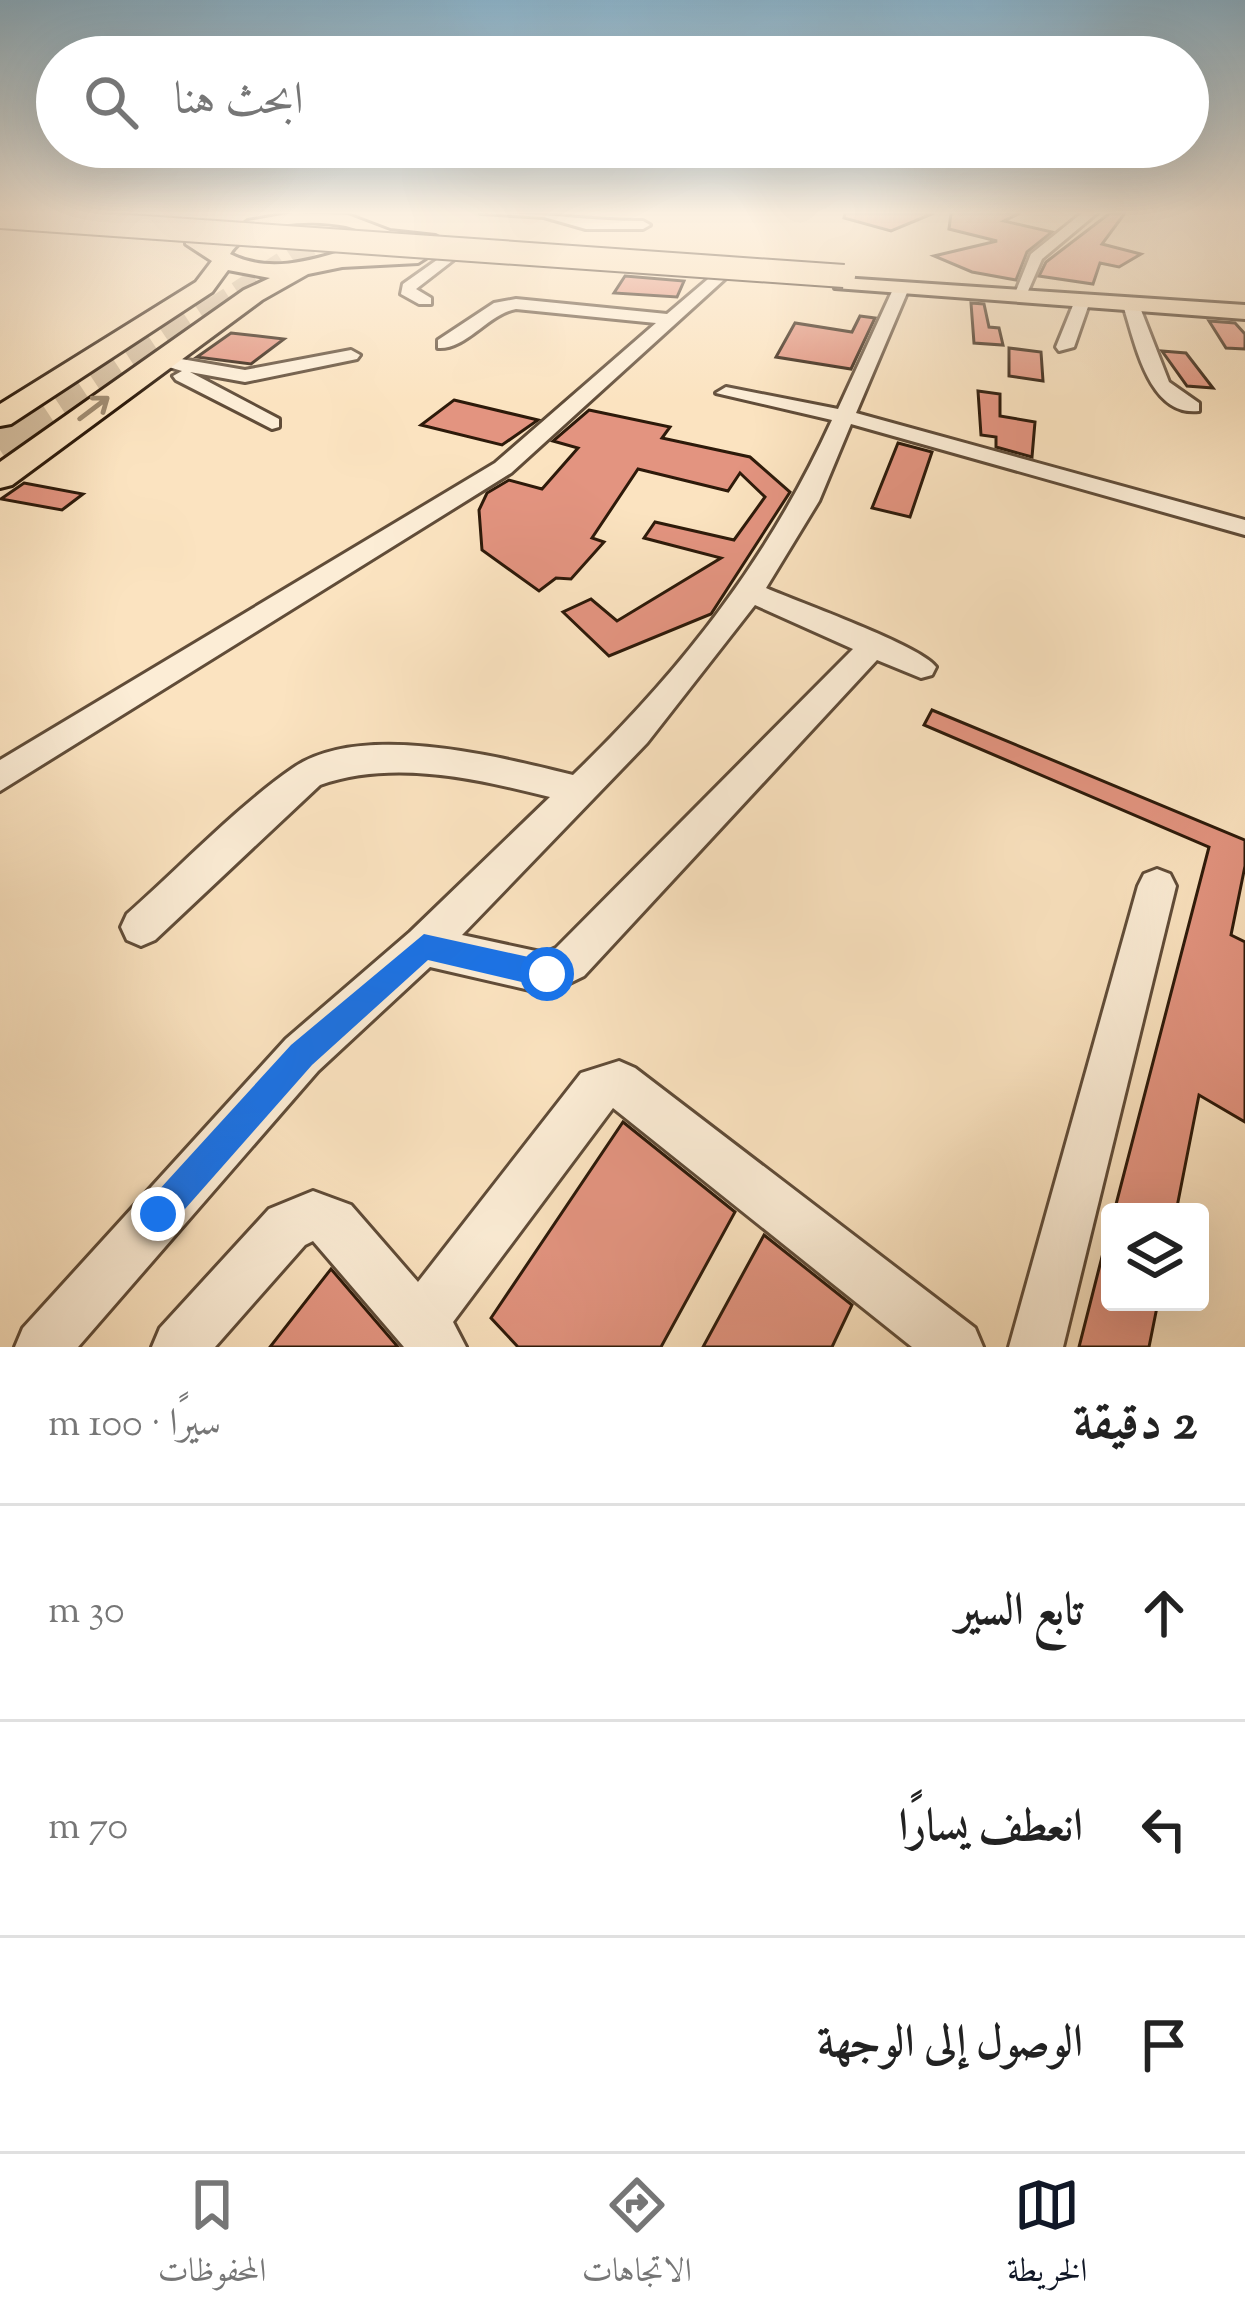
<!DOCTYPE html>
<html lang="ar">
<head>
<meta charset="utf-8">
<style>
  body { margin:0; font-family:"Sorts Mill Goudy",Amiri,serif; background:#f6f6f6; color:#222; direction:rtl }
  .controls { position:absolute; right:36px; bottom:36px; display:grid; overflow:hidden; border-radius:12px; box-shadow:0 12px 48px #0002 }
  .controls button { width:108px; height:108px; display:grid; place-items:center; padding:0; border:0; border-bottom:3px solid #e0e0e0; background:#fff; color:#222; font:60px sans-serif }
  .stop { position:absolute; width:36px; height:36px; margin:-27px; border:9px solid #1a73e8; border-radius:50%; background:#fff }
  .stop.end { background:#1a73e8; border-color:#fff; box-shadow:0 3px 12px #0008 }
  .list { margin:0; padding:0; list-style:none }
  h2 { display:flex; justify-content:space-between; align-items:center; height:156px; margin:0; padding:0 48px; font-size:51px }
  h2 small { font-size:39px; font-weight:400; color:#767676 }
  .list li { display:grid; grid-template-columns:78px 1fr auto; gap:36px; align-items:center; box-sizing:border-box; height:216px; padding:0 48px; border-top:3px solid #e0e0e0 }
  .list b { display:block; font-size:45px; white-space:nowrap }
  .list em { font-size:39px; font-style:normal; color:#767676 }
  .icon { flex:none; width:66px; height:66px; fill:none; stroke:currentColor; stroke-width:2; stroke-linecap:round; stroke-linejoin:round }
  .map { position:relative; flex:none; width:1245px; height:1347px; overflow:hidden; direction:ltr }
  .search { position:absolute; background:#fff; box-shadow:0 12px 48px #0002; left:36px; right:36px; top:36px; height:132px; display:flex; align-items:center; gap:30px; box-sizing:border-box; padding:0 42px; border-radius:66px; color:#767676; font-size:45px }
  .sheet { height:804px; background:#fff }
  nav { display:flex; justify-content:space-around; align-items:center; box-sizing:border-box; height:168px; border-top:3px solid #e0e0e0; background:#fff; font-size:33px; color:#767676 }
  nav a { display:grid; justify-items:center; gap:6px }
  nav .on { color:#111827 }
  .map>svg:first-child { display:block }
  .building { fill:#e39480; stroke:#2d1a0a; stroke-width:3 }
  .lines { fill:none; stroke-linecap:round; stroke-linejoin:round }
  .highway-tunnel-far2 { stroke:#d2bb9c; stroke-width:22; stroke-dasharray:22 10; stroke-linecap:butt }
  .highway-tunnel-far1 { stroke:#d2bb9c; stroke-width:28; stroke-dasharray:28 14; stroke-linecap:butt }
  .highway-tunnel { stroke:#d2bb9c; stroke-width:36; stroke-dasharray:36 18; stroke-linecap:butt }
  .minor-casing { stroke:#604c38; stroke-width:6 }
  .major-casing { stroke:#2d1a0a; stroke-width:6 }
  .highway-casing { stroke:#2d1a0a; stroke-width:6 }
  .minor { fill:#fcedd6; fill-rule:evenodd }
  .major { fill:#fbe3c0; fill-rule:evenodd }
  .highway { fill:#fbe3c0; fill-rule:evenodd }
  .highway-bridge-casing { stroke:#2d1a0a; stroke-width:26; stroke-linecap:butt }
  .highway-bridge { stroke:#fbe3c0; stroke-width:22 }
  .oneway { stroke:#9e896e }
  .route { fill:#1a73e8 }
</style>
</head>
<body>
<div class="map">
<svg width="1245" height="1347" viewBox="0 0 1245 1347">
  <rect width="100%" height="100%" fill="#fbe3c0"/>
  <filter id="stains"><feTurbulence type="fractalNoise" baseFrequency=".00167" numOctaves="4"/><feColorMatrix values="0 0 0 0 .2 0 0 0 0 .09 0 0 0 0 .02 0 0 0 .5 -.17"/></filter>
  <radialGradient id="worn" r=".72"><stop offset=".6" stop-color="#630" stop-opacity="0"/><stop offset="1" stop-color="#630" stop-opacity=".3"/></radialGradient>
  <!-- building -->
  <g class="building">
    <polygon points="845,213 934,213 891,231 844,218"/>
    <polygon points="951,213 1020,213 1004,221 1052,232 1027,252 1016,280 972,272 934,256 997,241 949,229"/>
    <polygon points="1110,213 1125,213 1102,244 1141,254 1119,267 1100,263 1093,284 1039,276 1046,262"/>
    <polygon points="625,276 684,281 677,297 614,293"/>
    <polygon points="971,303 984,304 989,327 999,328 1003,345 974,343"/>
    <polygon points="860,316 875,318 851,369 776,357 795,323 852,332"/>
    <polygon points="1209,321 1235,323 1245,334 1245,349 1226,348"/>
    <polygon points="231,333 284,339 251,364 197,357"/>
    <polygon points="1009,348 1041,352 1043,381 1009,376"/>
    <polygon points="1162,351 1186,353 1213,388 1187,386"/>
    <polygon points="978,391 1000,394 1000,416 1035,422 1032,457 996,447 996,437 981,435"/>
    <polygon points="454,400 538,420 502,445 421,425"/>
    <polygon points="589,410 670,427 662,438 750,457 790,492 711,614 609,656 563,612 591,599 617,621 721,558 644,538 655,522 734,540 765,497 740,473 728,491 638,469 592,538 604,542 571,579 556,578 539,591 482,550 479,510 487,493 509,480 542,489 578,448 553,441"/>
    <polygon points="898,443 932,452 910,517 872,508"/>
    <polygon points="24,483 83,494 62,510 1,499"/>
    <polygon points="932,710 1245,840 1245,866 1231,935 1245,942 1245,1122 1199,1095 1176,1212 1114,1212 1209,847 924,725"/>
    <polygon points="623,1122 735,1212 661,1347 518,1347 491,1318"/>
    <polygon points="764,1235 852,1305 832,1347 703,1347"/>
    <polygon points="1104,1249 1110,1250 1110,1302 1158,1302 1149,1347 1079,1347"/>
    <polygon points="331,1269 398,1347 270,1347"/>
  </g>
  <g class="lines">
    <!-- highway-tunnel-far2 -->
    <polyline class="highway-tunnel-far2" points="211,310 358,213"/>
    <!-- highway-tunnel-far1 -->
    <polyline class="highway-tunnel-far1" points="27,432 216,307"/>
    <!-- highway-tunnel -->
    <polyline class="highway-tunnel" points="0,450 32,429"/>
    <defs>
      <g id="minor">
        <path d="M481,213C539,212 586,221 643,221L650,225L643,229H586L544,217Z"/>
        <polygon points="1082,213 1097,213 1042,259 1028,291 1016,291 1031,254"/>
        <polygon points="444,255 456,258 416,289 431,298 431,304 419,304 401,294 403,284"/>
        <path d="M714,274L727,277L511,473L0,791V760L495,463L656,323L516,309C488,314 466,350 438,348V340L494,303L516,299L667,314Z"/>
        <path d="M895,285L909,288L856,413L1245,520V535L851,424L819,501L766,588C798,602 922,646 936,667L932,675L921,678L877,660L584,976L547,994L430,967L318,1071L78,1347H15L23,1328L286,1039L410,932L550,797C477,779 394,759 320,785L155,940L141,946L127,940L121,927L127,914C178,869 239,805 293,768C361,721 500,757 573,775C683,669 769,558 832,420L716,393L726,387L838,409ZM755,605L853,649L556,948L545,953L462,935L647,743Z"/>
        <polygon points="1076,298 1090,301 1074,347 1059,351 1056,347"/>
        <path d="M1131,300L1139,305L1169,382L1199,403V411C1148,417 1135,341 1123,305Z"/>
        <polygon points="351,350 360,355 357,359 245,382 190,372 279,419 279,427 272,429 176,380 173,376 182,371 149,361 158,355 245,370"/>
        <polygon points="1157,869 1170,874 1176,886 1063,1347 1009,1347 1138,886 1144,874"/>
        <polygon points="619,1061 635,1068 975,1328 983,1347 912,1347 613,1108 453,1322 466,1347 404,1347 313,1241 305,1245 215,1347 152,1347 160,1328 269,1209 313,1191 351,1205 418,1282 581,1073"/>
      </g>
      <polygon id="major" points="842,278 1245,305 1245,319 835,288 835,280"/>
      <path id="highway" d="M293,213L348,215L390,231L435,236L446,242C417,264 375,233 346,226C312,219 250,221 230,254C275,277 322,256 367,244L375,245L376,252L418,249L429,256L418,263L342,267L308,274L262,300L12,485L0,488V462L244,290L270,278L228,270L212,292L11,424L0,426V404L196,282L212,261L186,244V236L216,243L248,221Z"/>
    </defs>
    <!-- minor casing -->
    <use href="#minor" class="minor-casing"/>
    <!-- major casing -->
    <use href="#major" class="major-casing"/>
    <!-- highway casing -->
    <use href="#highway" class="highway-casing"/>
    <!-- minor -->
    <use href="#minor" class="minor"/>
    <!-- major -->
    <use href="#major" class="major"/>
    <!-- highway -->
    <use href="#highway" class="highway"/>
    <defs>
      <polyline id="highway-bridge" points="0,217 844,276"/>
    </defs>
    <!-- highway-bridge casing -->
    <use href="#highway-bridge" class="highway-bridge-casing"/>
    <!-- highway-bridge -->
    <use href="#highway-bridge" class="highway-bridge"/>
  </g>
  <!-- one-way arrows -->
  <defs><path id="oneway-shaft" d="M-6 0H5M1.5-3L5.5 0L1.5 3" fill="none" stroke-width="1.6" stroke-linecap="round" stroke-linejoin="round" transform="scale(3)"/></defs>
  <use class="oneway" href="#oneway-shaft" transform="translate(94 408) rotate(-37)"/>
  <!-- sky -->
  <linearGradient id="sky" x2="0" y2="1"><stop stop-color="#8bb8d3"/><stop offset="0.53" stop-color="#fdf2e3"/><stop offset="1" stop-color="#fdf2e3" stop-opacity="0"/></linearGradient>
  <rect width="1245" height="401" fill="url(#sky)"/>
  <!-- route -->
  <polygon class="route" points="424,934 547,961 556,965 560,974 556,984 547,988 428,960 312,1065 170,1226 158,1231 147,1226 142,1214 147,1203 291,1045"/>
  <rect width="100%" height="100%" filter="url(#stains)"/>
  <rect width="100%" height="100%" fill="url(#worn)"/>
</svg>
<div class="controls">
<button><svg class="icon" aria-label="layers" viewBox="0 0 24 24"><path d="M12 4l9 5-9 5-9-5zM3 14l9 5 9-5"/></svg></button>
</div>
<div class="stop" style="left:547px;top:974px"></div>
<div class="stop end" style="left:158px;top:1214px"></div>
<div class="search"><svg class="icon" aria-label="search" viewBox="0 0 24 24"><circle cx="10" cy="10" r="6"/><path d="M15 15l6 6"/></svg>ابحث هنا</div>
</div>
<section class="sheet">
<h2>2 دقيقة<small>سيرًا · 100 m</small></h2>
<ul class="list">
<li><svg class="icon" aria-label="ahead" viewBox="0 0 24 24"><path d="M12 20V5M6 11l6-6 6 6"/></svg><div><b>تابع السير</b></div><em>30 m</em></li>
<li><svg class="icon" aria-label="left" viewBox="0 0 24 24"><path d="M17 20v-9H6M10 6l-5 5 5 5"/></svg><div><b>انعطف يسارًا</b></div><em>70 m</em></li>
<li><svg class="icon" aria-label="arrive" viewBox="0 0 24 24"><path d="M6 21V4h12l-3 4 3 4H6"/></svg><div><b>الوصول إلى الوجهة</b></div></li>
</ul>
</section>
<nav>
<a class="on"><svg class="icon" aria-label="map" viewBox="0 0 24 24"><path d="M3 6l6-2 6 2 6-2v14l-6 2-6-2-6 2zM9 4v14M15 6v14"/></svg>الخريطة</a>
<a><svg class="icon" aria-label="directions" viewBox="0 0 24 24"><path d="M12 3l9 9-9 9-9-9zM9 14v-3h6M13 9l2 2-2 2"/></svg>الاتجاهات</a>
<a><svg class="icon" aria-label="saved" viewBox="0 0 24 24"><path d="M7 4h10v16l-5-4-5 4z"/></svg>المحفوظات</a>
</nav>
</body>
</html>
